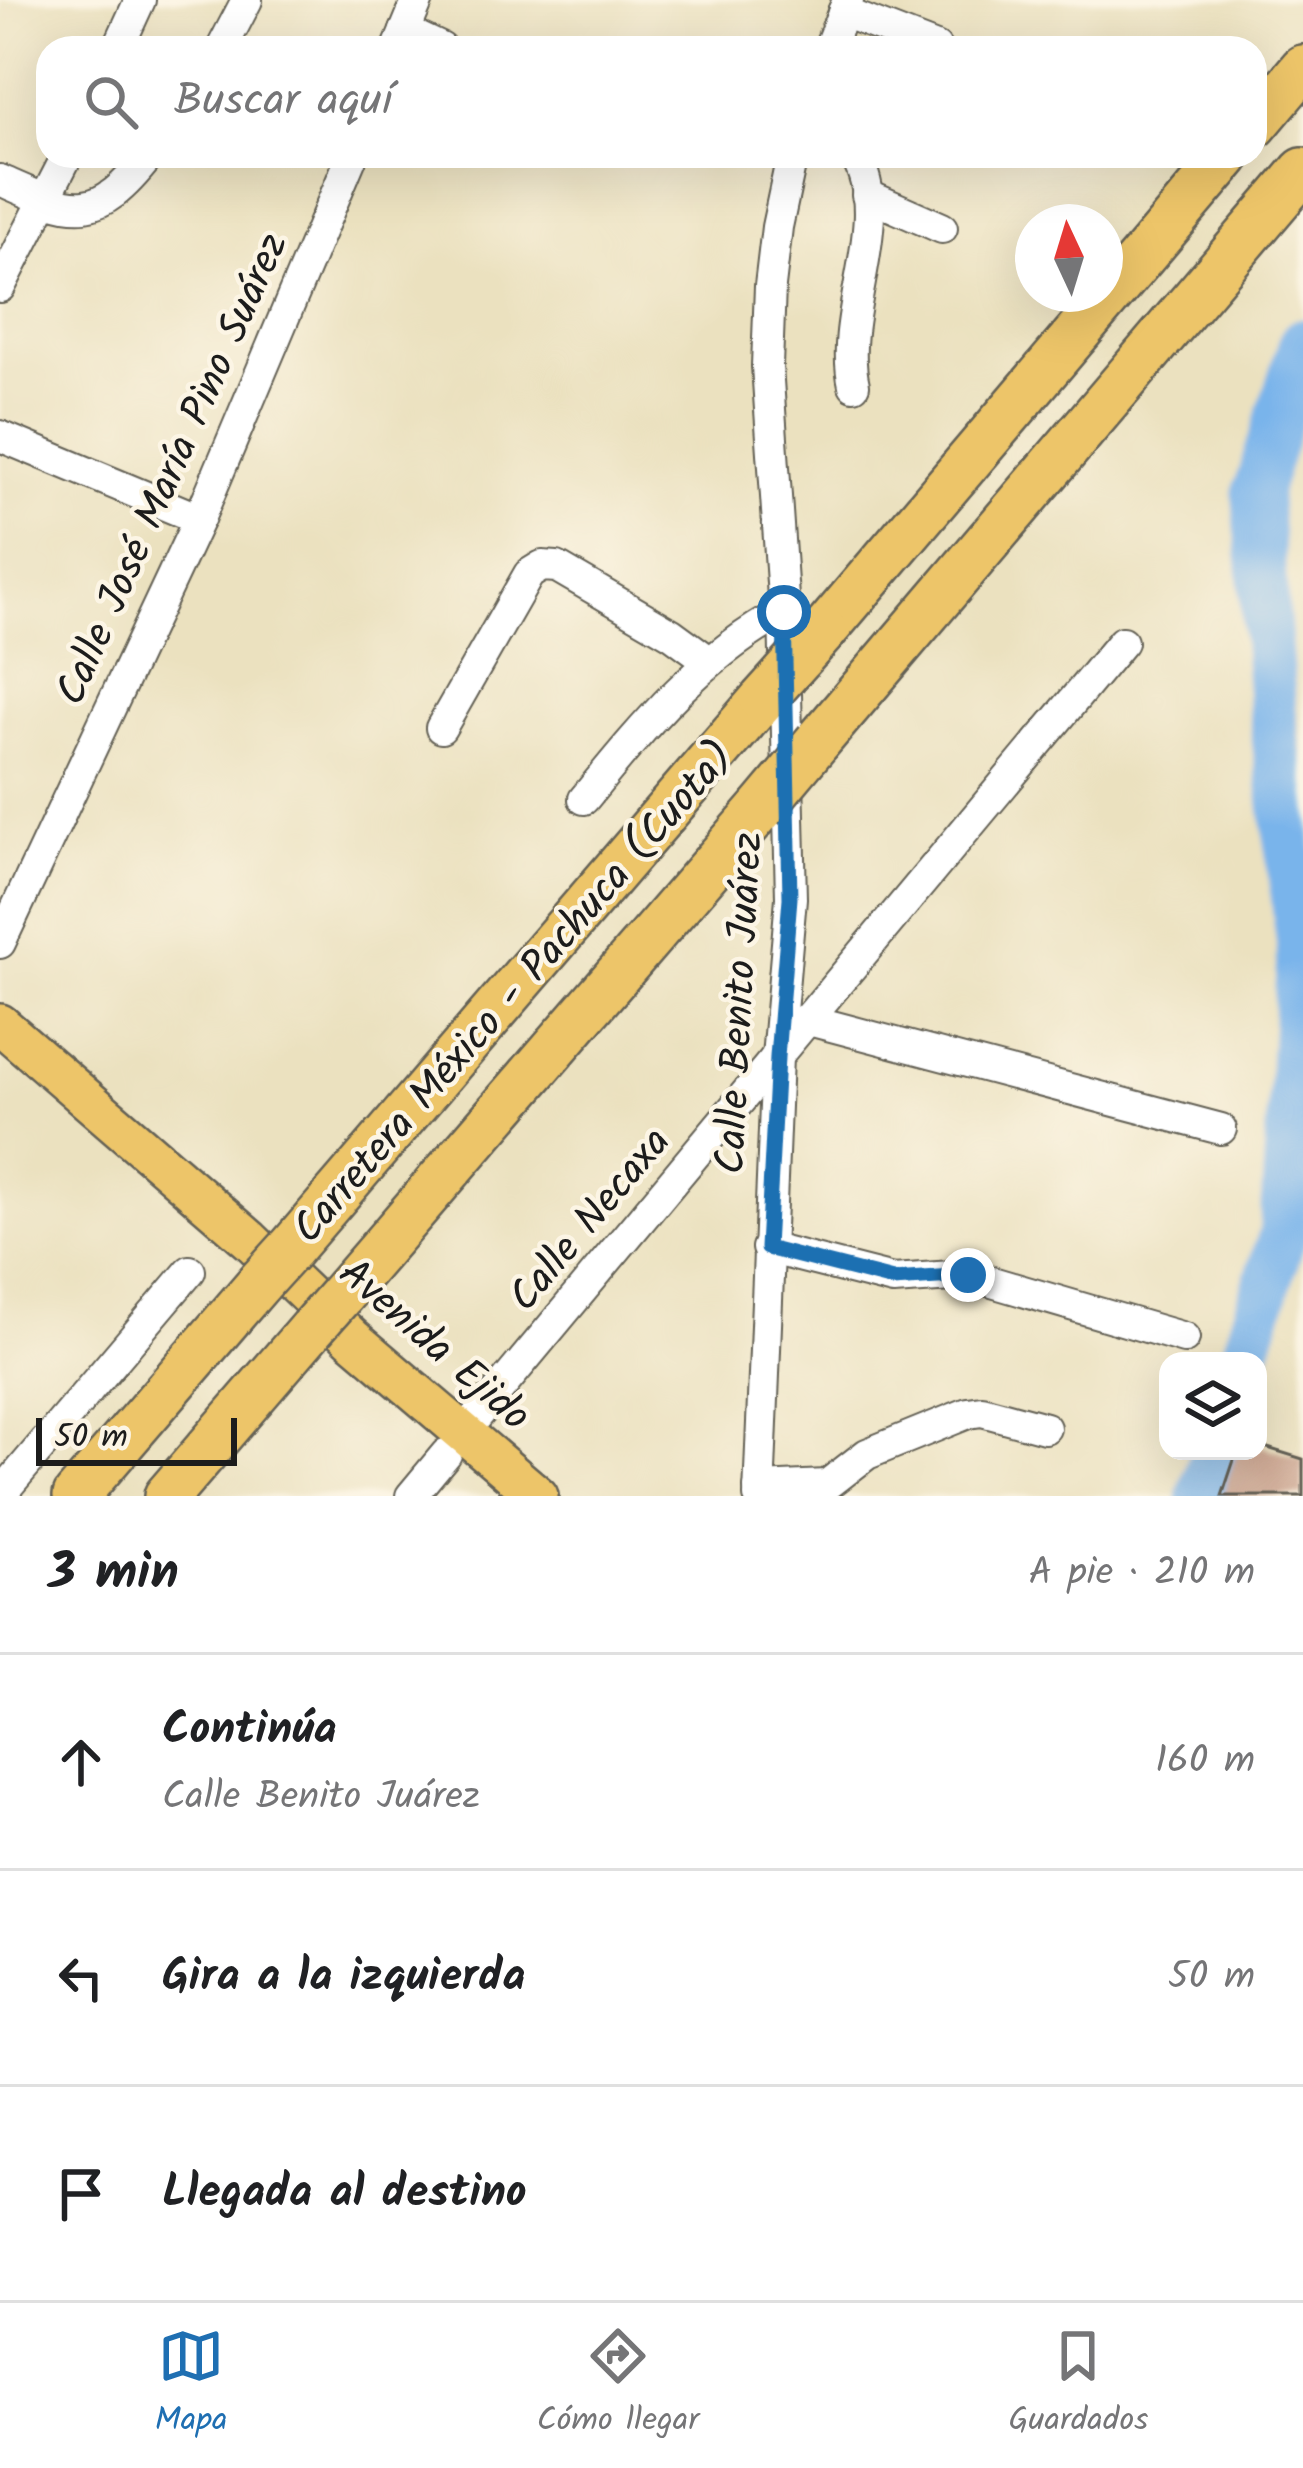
<!DOCTYPE html>
<html lang="es">
<head>
<meta charset="utf-8">
<style>
  body { margin:0; font-family:Kalam,sans-serif; background:#f2f2f2; color:#202124 }
  .controls { position:absolute; right:36px; bottom:36px; display:grid; overflow:hidden; border-radius:24px; box-shadow:0 12px 48px #0002 }
  .controls button { width:108px; height:108px; display:grid; place-items:center; padding:0; border:0; border-bottom:3px solid #e0e0e0; background:#fff; color:#202124; font:60px sans-serif }
  .compass { position:absolute; left:1015px; top:204px; width:108px; height:108px; border-radius:50%; background:#fff; box-shadow:0 12px 48px #0002; rotate:356deg }
  .scale { position:absolute; left:36px; bottom:30px; width:201px; box-sizing:border-box; padding-left:12px; border:6px solid #1c1c1c; border-top:0; font-size:33px; line-height:42px; white-space:nowrap; color:#1c1c1c; -webkit-text-stroke:9px #fcf5e5; paint-order:stroke }
  .stop { position:absolute; width:36px; height:36px; margin:-27px; border:9px solid #1f6fb2; border-radius:50%; background:#fff }
  .stop.end { background:#1f6fb2; border-color:#fff; box-shadow:0 3px 12px #0008 }
  .list { margin:0; padding:0; list-style:none }
  h2 { display:flex; justify-content:space-between; align-items:center; height:156px; margin:0; padding:0 48px; font-size:51px }
  h2 small { font-size:39px; font-weight:400; color:#757577 }
  .list li { display:grid; grid-template-columns:78px 1fr auto; gap:36px; align-items:center; box-sizing:border-box; height:216px; padding:0 48px; border-top:3px solid #e0e0e0 }
  .list b { display:block; font-size:45px; white-space:nowrap }
  .list p { margin:0; font-size:39px; white-space:nowrap; color:#757577 }
  .list em { font-size:39px; font-style:normal; color:#757577 }
  .icon { flex:none; width:66px; height:66px; fill:none; stroke:currentColor; stroke-width:2; stroke-linecap:round; stroke-linejoin:round }
  .map { position:relative; flex:none; width:1303px; height:1496px; overflow:hidden }
  .search { position:absolute; background:#fff; box-shadow:0 12px 48px #0002; left:36px; right:36px; top:36px; height:132px; display:flex; align-items:center; gap:30px; box-sizing:border-box; padding:0 42px; border-radius:36px; color:#757577; font-size:45px }
  .sheet { height:804px; background:#fff }
  nav { display:flex; justify-content:space-around; align-items:center; box-sizing:border-box; height:168px; border-top:3px solid #e0e0e0; background:#fff; font-size:33px; color:#757577 }
  nav a { display:grid; justify-items:center; gap:6px }
  nav .on { color:#1f6fb2 }
  .map>svg:first-child { display:block }
  .lines { fill:none; stroke-linecap:round; stroke-linejoin:round }
  .river { stroke:#79b4eb; stroke-width:48 }
  .building { fill:#c59a84 }
  .minor-casing { stroke:#646155; stroke-width:34 }
  .major-casing { stroke:#646155; stroke-width:44 }
  .highway-casing { stroke:#646155; stroke-width:50 }
  .minor { stroke:#fff; stroke-width:30 }
  .major { stroke:#edc569; stroke-width:39 }
  .highway { stroke:#edc569; stroke-width:45 }
  .highway-bridge-casing { stroke:#646155; stroke-width:50; stroke-linecap:butt }
  .highway-bridge { stroke:#edc569; stroke-width:45 }
  .route { stroke:#1f6fb2; stroke-width:15 }
  .labels { text-anchor:middle; stroke-width:9; stroke-linejoin:round; paint-order:stroke }
  .street-label { font-size:42px; fill:#1c1c1c; stroke:#fcf5e5 }
</style>
</head>
<body>
<div class="map">
<svg width="1303" height="1496" viewBox="0 0 1303 1496">
  <rect width="100%" height="100%" fill="#fcf5e5"/>
  <filter id="ink" filterUnits="userSpaceOnUse"><feTurbulence type="fractalNoise" baseFrequency=".00833" numOctaves="2"/><feDisplacementMap in="SourceGraphic" scale="24" xChannelSelector="R" yChannelSelector="G"/><feConvolveMatrix kernelMatrix="1 2 1 2 8 2 1 2 1" color-interpolation-filters="sRGB"/></filter>
  <filter id="wash" filterUnits="userSpaceOnUse"><feTurbulence type="fractalNoise" baseFrequency=".004" numOctaves="4" result="noise"/><feDisplacementMap in="SourceGraphic" scale="48" xChannelSelector="R" yChannelSelector="G"/><feGaussianBlur stdDeviation="2.7" result="paint"/><feColorMatrix in="noise" values="0 0 0 0 0 0 0 0 0 0 0 0 0 0 0 0 0 1.4 0 .05"/><feComposite in="paint" operator="in"/></filter>
  <g filter="url(#wash)">
    <rect width="100%" height="100%" fill="#ebe1bf"/>
    <g class="lines">
      <!-- river -->
      <g class="river">
        <polyline points="1243,1361 1283,1233 1301,950 1273,717 1256,493 1303,342"/>
        <polyline points="1201,1496 1215,1451"/>
      </g>
    </g>
    <g id="blocks">
      <!-- building -->
      <polygon class="building" points="1258,1445 1303,1459 1303,1496 1222,1496 1237,1451 1258,1451"/>
    </g>
  </g>
  <g filter="url(#ink)">
    <use href="#blocks" fill-opacity="0" stroke="#646155" stroke-width="3"/>
    <g class="lines">
      <defs>
        <g id="minor">
          <polyline points="843,12 936,48"/>
          <polyline points="405,31 441,48"/>
          <polyline points="118,48 140,0"/>
          <polyline points="222,48 247,0"/>
          <polyline points="398,48 418,0"/>
          <polyline points="829,48 848,0"/>
          <path d="M0,180C73,212 94,226 149,156"/>
          <polyline points="867,195 942,228"/>
          <polyline points="0,287 67,156"/>
          <path d="M854,385C837,313 894,220 855,156"/>
          <polyline points="0,436 199,519"/>
          <polyline points="441,728 529,574 542,566 557,567 672,634 709,661"/>
          <path d="M584,799C643,727 700,656 784,612"/>
          <polyline points="0,943 199,519 352,156"/>
          <polyline points="805,1019 1221,1129"/>
          <polyline points="767,1248 893,1280 968,1275 1184,1338"/>
          <polyline points="463,1433 1122,642"/>
          <polyline points="759,1488 827,1485 867,1454 968,1413 982,1411 1045,1428"/>
          <polyline points="0,1495 190,1271"/>
          <polyline points="411,1496 446,1454"/>
          <polyline points="759,1496 777,1057 791,898 784,612 767,366 770,286 777,227 792,156"/>
        </g>
        <polyline id="major" points="0,1024 250,1240 352,1338 538,1496"/>
        <g id="highway">
          <polyline points="1255,125 1303,68"/>
          <polyline points="824,631 1228,156"/>
          <polyline points="818,741 1303,171"/>
          <polyline points="290,1249 762,700"/>
          <polyline points="340,1296 761,809"/>
          <polyline points="76,1496 260,1282"/>
          <polyline points="167,1496 311,1329"/>
        </g>
      </defs>
      <!-- minor casing -->
      <use href="#minor" class="minor-casing"/>
      <!-- major casing -->
      <use href="#major" class="major-casing"/>
      <!-- highway casing -->
      <use href="#highway" class="highway-casing"/>
      <!-- minor -->
      <use href="#minor" class="minor"/>
      <!-- major -->
      <use href="#major" class="major"/>
      <!-- highway -->
      <use href="#highway" class="highway"/>
      <defs>
        <g id="highway-bridge">
          <polyline points="762,700 824,631"/>
          <polyline points="761,809 818,741"/>
          <polyline points="260,1282 290,1249"/>
          <polyline points="311,1329 340,1296"/>
        </g>
      </defs>
      <!-- highway-bridge casing -->
      <use href="#highway-bridge" class="highway-bridge-casing"/>
      <!-- highway-bridge -->
      <use href="#highway-bridge" class="highway-bridge"/>
    </g>
  </g>
  <g class="lines" filter="url(#ink)">
    <!-- route -->
    <polyline class="route" points="784,612 790,898 777,1057 767,1248 893,1280 968,1275"/>
  </g>
  <g class="labels">
    <!-- street labels -->
    <g class="street-label">
      <text transform="translate(170 468) rotate(-66)" y="15">Calle José María Pino Suárez</text>
      <text transform="translate(512 991) rotate(-49)" y="15">Carretera México - Pachuca (Cuota)</text>
      <text transform="translate(737 1003) rotate(-87)" y="15">Calle Benito Juárez</text>
      <text transform="translate(588 1218) rotate(-50)" y="15">Calle Necaxa</text>
      <text transform="translate(436 1343) rotate(41)" y="15">Avenida Ejido</text>
    </g>
  </g>
</svg>
<div class="controls">
<button><svg class="icon" aria-label="layers" viewBox="0 0 24 24"><path d="M12 4l9 5-9 5-9-5zM3 14l9 5 9-5"/></svg></button>
</div>
<svg class="compass" viewBox="-18 -18 36 36"><path d="M0-13l5 13h-10z" fill="#e53935"/><path d="M0 13l5-13h-10z" fill="#757577"/></svg>
<div class="scale">50 m</div>
<div class="stop" style="left:784px;top:612px"></div>
<div class="stop end" style="left:968px;top:1275px"></div>
<div class="search"><svg class="icon" aria-label="search" viewBox="0 0 24 24"><circle cx="10" cy="10" r="6"/><path d="M15 15l6 6"/></svg>Buscar aquí</div>
</div>
<section class="sheet">
<h2>3 min<small>A pie · 210 m</small></h2>
<ul class="list">
<li><svg class="icon" aria-label="ahead" viewBox="0 0 24 24"><path d="M12 20V5M6 11l6-6 6 6"/></svg><div><b>Continúa</b><p>Calle Benito Juárez</p></div><em>160 m</em></li>
<li><svg class="icon" aria-label="left" viewBox="0 0 24 24"><path d="M17 20v-9H6M10 6l-5 5 5 5"/></svg><div><b>Gira a la izquierda</b></div><em>50 m</em></li>
<li><svg class="icon" aria-label="arrive" viewBox="0 0 24 24"><path d="M6 21V4h12l-3 4 3 4H6"/></svg><div><b>Llegada al destino</b></div></li>
</ul>
</section>
<nav>
<a class="on"><svg class="icon" aria-label="map" viewBox="0 0 24 24"><path d="M3 6l6-2 6 2 6-2v14l-6 2-6-2-6 2zM9 4v14M15 6v14"/></svg>Mapa</a>
<a><svg class="icon" aria-label="directions" viewBox="0 0 24 24"><path d="M12 3l9 9-9 9-9-9zM9 14v-3h6M13 9l2 2-2 2"/></svg>Cómo llegar</a>
<a><svg class="icon" aria-label="saved" viewBox="0 0 24 24"><path d="M7 4h10v16l-5-4-5 4z"/></svg>Guardados</a>
</nav>
</body>
</html>
